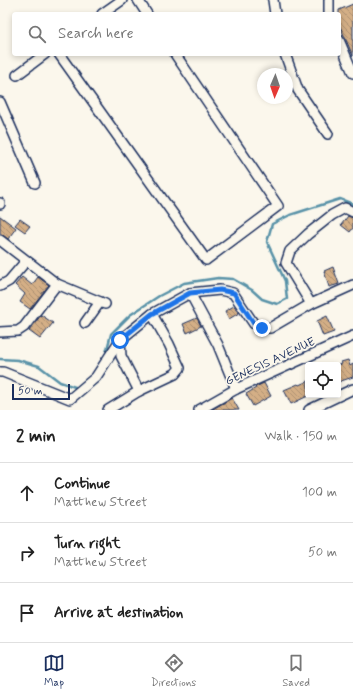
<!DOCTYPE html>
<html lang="en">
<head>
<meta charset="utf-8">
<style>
  body { margin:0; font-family:Mynerve,sans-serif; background:#f6f6f6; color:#222 }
  .controls { position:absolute; right:12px; bottom:12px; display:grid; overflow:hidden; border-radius:4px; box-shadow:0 2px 6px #0003 }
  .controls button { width:36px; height:36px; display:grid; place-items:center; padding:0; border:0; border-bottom:1px solid #e0e0e0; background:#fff; color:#222; font:20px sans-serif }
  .compass { position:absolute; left:257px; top:68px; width:36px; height:36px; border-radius:50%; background:#fff; box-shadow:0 2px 6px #0003; rotate:182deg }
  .scale { position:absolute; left:12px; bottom:10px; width:58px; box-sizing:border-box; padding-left:4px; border:2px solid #1b2f5e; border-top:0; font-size:11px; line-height:14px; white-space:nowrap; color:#1b2f5e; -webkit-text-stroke:3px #fbf7ec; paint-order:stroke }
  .stop { position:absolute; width:12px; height:12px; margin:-9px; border:3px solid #1a73e8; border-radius:50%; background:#fff }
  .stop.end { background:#1a73e8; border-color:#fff; box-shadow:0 1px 4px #0008 }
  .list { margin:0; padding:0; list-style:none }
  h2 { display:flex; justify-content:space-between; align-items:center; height:52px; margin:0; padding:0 16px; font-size:17px }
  h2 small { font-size:13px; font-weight:400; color:#767676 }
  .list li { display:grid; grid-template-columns:26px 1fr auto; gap:12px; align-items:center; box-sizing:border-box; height:60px; padding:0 16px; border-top:1px solid #e0e0e0 }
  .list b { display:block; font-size:15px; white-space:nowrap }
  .list p { margin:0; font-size:13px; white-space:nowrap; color:#767676 }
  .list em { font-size:13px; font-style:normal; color:#767676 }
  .icon { flex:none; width:22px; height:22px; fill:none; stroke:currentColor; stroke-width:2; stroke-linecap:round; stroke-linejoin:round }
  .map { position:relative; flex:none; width:353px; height:410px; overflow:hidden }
  .search { position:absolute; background:#fff; box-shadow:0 2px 6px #0003; left:12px; right:12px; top:12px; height:44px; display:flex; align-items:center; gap:10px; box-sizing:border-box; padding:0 14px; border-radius:4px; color:#767676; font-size:15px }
  .sheet { height:232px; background:#fff }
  nav { display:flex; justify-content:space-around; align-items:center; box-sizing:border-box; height:56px; border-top:1px solid #e0e0e0; background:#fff; font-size:11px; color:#767676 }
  nav a { display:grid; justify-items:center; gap:2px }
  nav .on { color:#1b2f5e }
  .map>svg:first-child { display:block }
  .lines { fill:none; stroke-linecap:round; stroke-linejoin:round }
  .stream { stroke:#5992a8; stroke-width:2.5 }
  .building { fill:url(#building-back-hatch); stroke:#1b2f5e }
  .minor-casing { stroke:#1b2f5e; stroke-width:12 }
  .minor { stroke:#fbf7ec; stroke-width:9 }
  .route { stroke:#1a73e8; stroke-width:5 }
  .labels { text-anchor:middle; stroke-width:3.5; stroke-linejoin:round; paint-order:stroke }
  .street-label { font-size:12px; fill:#1b2f5e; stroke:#fbf7ec }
</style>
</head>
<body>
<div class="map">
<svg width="353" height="410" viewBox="0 0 353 410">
  <defs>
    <pattern id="building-back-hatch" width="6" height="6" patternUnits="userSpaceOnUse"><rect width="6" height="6" fill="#d4af86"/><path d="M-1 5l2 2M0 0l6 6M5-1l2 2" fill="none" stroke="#ab8f71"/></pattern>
  </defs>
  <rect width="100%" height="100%" fill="#fbf7ec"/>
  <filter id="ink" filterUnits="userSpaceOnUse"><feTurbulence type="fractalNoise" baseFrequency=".025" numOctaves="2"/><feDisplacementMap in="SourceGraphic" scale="8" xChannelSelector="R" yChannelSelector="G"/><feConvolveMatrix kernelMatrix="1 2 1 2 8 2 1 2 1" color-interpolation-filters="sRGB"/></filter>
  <g filter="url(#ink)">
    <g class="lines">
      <!-- stream -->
      <g class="stream">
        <polyline points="106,353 111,334 130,315 159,296 184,283 218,278 233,279 252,290 262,299 277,304 287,299 285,281 267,242 272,224 290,215 340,199 353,204"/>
        <polyline points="0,359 18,360 39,366 60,382 78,388"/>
      </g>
    </g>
    <!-- building -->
    <g class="building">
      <polygon points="353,4 353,56 339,24 339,10"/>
      <polygon points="0,216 16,228 8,239 0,233"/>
      <polygon points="348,216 353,218 353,228 350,232 341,225"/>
      <polygon points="20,219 30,226 25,232 15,225"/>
      <polygon points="333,267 339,284 329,287 324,271"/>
      <polygon points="22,277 32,285 38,277 49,285 30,309 20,302 25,294 15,285"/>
      <polygon points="234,306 239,313 229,319 225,311"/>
      <polygon points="41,315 53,323 40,339 29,331"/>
      <polygon points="327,316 334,332 323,336 317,321"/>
      <polygon points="197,318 201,326 187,333 183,324"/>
      <polygon points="348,360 350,366 353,364 353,377 338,382 338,365 342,364 341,362"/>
      <polygon points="308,381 308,394 307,395 310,395 291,404 284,390 298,384 299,385"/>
      <polygon points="264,383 271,396 253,406 246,394 256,388 255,387"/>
      <polygon points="232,398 239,410 211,410"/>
    </g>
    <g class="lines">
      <defs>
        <g id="minor">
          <polyline points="138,0 147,14"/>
          <polyline points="273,0 275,14"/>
          <polyline points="102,14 122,0"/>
          <polyline points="329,14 329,0"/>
          <polyline points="339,40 353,73"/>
          <polyline points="59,54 206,260 278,206 175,54"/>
          <polyline points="285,54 298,90 328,134"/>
          <polyline points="17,75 45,54"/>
          <polyline points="0,102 35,183"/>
          <polyline points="0,203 0,204"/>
          <polyline points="0,240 57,284 105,304"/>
          <polyline points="0,286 9,281 26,261"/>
          <polyline points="190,293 218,345 236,389"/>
          <polyline points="311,304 286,263 290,251 308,234 332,215 345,208 353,212"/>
          <polyline points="85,323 100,302"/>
          <polyline points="0,332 18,331 24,327 57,284"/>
          <polyline points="120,340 121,356 139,391"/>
          <polyline points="0,372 3,372 70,399 96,377 120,340 152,314 190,293 220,290 233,293 254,324 262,328 270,328 311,304 353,285"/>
          <polyline points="108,410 139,391 175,374 180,368 169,344 152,314"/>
          <polyline points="199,410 236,389 353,336"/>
          <polyline points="309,410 353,389"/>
        </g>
      </defs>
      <!-- minor casing -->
      <use href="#minor" class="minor-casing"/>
      <!-- minor -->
      <use href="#minor" class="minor"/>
    </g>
  </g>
  <g class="lines" filter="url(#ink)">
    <!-- route -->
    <polyline class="route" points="120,340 152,314 190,293 220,290 234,293 254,324 262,328"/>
  </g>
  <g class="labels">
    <!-- street labels -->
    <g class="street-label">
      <text transform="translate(270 361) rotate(-25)" y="4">GENESIS AVENUE</text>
    </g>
  </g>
</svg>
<div class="controls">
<button><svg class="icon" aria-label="locate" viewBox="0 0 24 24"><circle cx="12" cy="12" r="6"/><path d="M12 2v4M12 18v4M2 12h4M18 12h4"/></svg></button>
</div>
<svg class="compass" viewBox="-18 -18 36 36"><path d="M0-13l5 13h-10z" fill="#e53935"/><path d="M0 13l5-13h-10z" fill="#767676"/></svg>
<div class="scale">50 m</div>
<div class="stop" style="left:120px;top:340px"></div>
<div class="stop end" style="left:262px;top:328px"></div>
<div class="search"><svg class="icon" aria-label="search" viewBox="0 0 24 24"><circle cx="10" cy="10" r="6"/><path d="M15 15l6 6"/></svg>Search here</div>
</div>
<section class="sheet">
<h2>2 min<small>Walk · 150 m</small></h2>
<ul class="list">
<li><svg class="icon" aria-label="ahead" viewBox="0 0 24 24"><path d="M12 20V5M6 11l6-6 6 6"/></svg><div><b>Continue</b><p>Matthew Street</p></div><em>100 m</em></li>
<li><svg class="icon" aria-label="right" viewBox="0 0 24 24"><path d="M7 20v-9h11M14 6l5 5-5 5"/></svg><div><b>Turn right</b><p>Matthew Street</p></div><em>50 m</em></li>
<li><svg class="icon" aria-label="arrive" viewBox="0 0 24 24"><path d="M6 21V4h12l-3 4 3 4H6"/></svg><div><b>Arrive at destination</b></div></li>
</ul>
</section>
<nav>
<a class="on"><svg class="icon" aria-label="map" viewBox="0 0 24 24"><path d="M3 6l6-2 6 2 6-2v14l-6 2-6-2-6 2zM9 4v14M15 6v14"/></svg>Map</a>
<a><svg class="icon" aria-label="directions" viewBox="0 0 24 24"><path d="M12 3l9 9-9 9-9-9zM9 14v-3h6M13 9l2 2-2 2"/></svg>Directions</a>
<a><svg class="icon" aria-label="saved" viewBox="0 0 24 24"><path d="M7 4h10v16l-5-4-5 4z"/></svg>Saved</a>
</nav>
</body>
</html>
